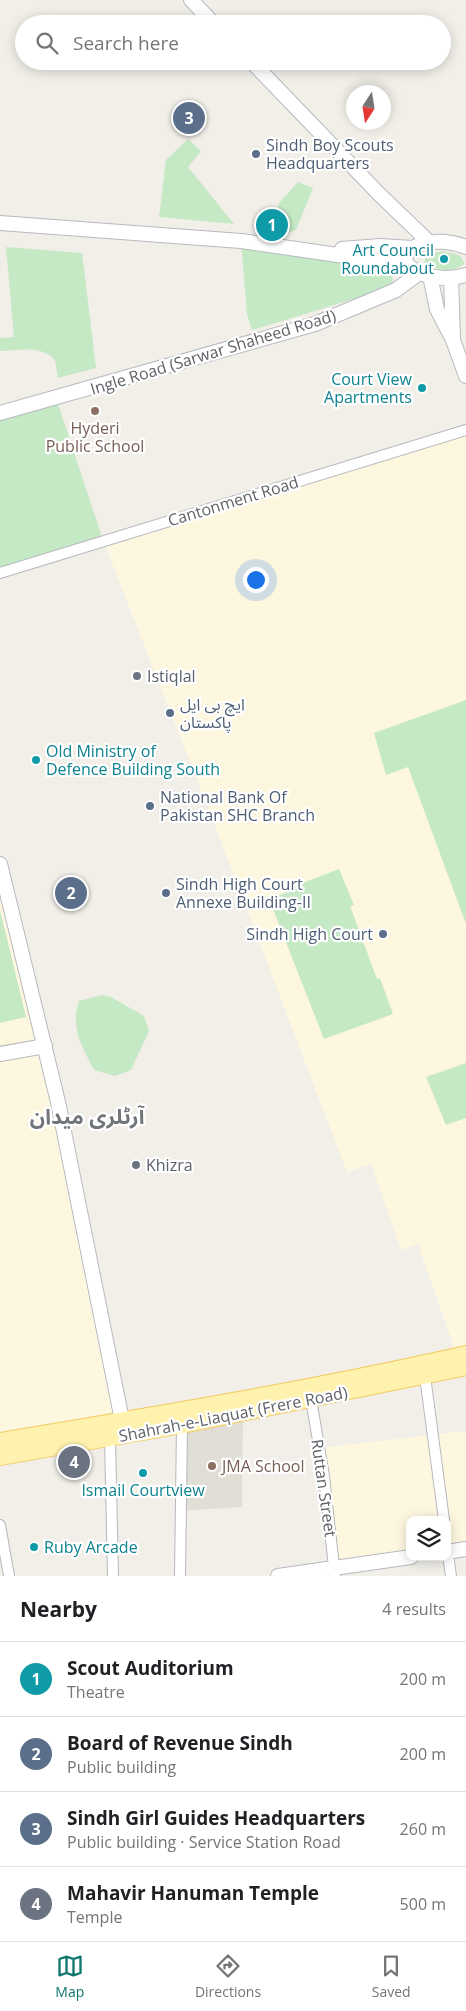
<!DOCTYPE html>
<html lang="en">
<head>
<meta charset="utf-8">
<style>
  body { margin:0; font-family:"Open Sans","Noto Sans Arabic",sans-serif; background:#f2f2f2; color:#202124 }
  .controls { position:absolute; right:15px; bottom:15px; display:grid; overflow:hidden; border-radius:10px; box-shadow:0 2px 12px #0003 }
  .controls button { width:45px; height:45px; display:grid; place-items:center; padding:0; border:0; border-bottom:1px solid #e0e0e0; background:#fff; color:#202124; font:25px sans-serif }
  .compass { position:absolute; left:346px; top:85px; width:45px; height:45px; border-radius:50%; background:#fff; box-shadow:0 2px 12px #0003; rotate:192deg }
  .you { position:absolute; left:255px; top:579px; width:18px; height:18px; margin:-12px; border:4px solid #fff; border-radius:50%; background:#1a73e8; box-shadow:0 0 0 8px #1a73e833 }
  .badge { display:grid; place-items:center; width:32px; height:32px; border-radius:50%; background:#0f766e; color:#fff; font-size:16px; font-weight:700 }
  .pin { position:absolute; translate:-50% -50%; border:2px solid #fff; box-shadow:0 1px 5px #0006 }
  .list { margin:0; padding:0; list-style:none }
  h2 { display:flex; justify-content:space-between; align-items:center; height:65px; margin:0; padding:0 20px; font-size:21px }
  h2 small { font-size:16px; font-weight:400; color:#757577 }
  .list li { display:grid; grid-template-columns:32px 1fr auto; gap:15px; align-items:center; box-sizing:border-box; height:75px; padding:0 20px; border-top:1px solid #e0e0e0 }
  .list b { display:block; font-size:19px; white-space:nowrap }
  .list p { margin:0; font-size:16px; white-space:nowrap; color:#757577 }
  .list em { font-size:16px; font-style:normal; color:#757577 }
  .icon { flex:none; width:28px; height:28px; fill:none; stroke:currentColor; stroke-width:2; stroke-linecap:round; stroke-linejoin:round }
  .map { position:relative; flex:none; width:466px; height:1576px; overflow:hidden }
  .search { position:absolute; background:#fff; box-shadow:0 2px 12px #0003; left:15px; right:15px; top:15px; height:55px; display:flex; align-items:center; gap:12px; box-sizing:border-box; padding:0 18px; border-radius:28px; color:#757577; font-size:19px }
  .sheet { height:365px; background:#fff }
  nav { display:flex; justify-content:space-around; align-items:center; box-sizing:border-box; height:70px; border-top:1px solid #e0e0e0; background:#fff; font-size:14px; color:#757577 }
  nav a { display:grid; justify-items:center; gap:2px }
  nav .on { color:#0f766e }
  .map>svg:first-child { display:block }
  .commercial { fill:#fef7e0 }
  .education { fill:#e1ded6 }
  .green { fill:#c5e8c5 }
  .lines { fill:none; stroke-linecap:round; stroke-linejoin:round }
  .street-casing { stroke:#b5b8bc; stroke-width:12 }
  .secondary-casing { stroke:#b6babf; stroke-width:16 }
  .primary-casing { stroke:#f2c960; stroke-width:18 }
  .street { stroke:#fff; stroke-width:10 }
  .secondary { stroke:#fff; stroke-width:14 }
  .primary { stroke:#fff2af; stroke-width:16 }
  .service-dot { fill:#5c6f8a; stroke:#fff; stroke-width:2 }
  .culture-dot { fill:#0f9aa8; stroke:#fff; stroke-width:2 }
  .education-dot { fill:#8d6e63; stroke:#fff; stroke-width:2 }
  .worship-dot { fill:#6b7280; stroke:#fff; stroke-width:2 }
  .labels { text-anchor:middle; stroke-width:4.5; stroke-linejoin:round; paint-order:stroke }
  .service-label { font-size:16px; fill:#4e5e75; stroke:#fff; text-anchor:start }
  .culture-label { font-size:16px; fill:#0d838f; stroke:#fff; text-anchor:end }
  .street-label { font-size:16px; fill:#5f6368; stroke:#fff }
  .education-label { font-size:16px; fill:#785e54; stroke:#fff }
  .worship-label { font-size:16px; fill:#5b616d; stroke:#fff; text-anchor:start }
  .district-label { font-size:21px; font-weight:bold; fill:#70757a; stroke:#fff }
</style>
</head>
<body>
<div class="map">
<svg width="466" height="1576" viewBox="0 0 466 1576">
  <rect width="100%" height="100%" fill="#f1efe8"/>
  <!-- commercial -->
  <g class="commercial">
    <polygon points="466,430 466,1354 457,1356 418,1244 401,1250 371,1164 347,1172 219,836 103,540"/>
    <polygon points="0,864 123,1421 0,1441"/>
    <polygon points="466,1431 466,1549 447,1552 447,1520 410,1520 410,1557 335,1568 319,1448"/>
  </g>
  <!-- education -->
  <polygon class="education" points="243,1413 242,1507 180,1511 182,1425"/>
  <!-- green -->
  <g class="green">
    <polygon points="188,139 201,151 188,167 234,224 159,217 166,160"/>
    <polygon points="298,182 313,188 296,230 290,232 275,229 279,203"/>
    <polygon points="241,241 391,253 393,287 252,330 247,314"/>
    <path d="M6,247L82,253L96,368L58,378L55,360C42,345 18,350 0,351V338L14,337Z"/>
    <path d="M443,251L459,255L465,263C454,273 434,272 424,262L428,254Z"/>
    <polygon points="54,392 103,540 0,573 0,409"/>
    <polygon points="466,700 466,924 408,767 386,775 374,733"/>
    <polygon points="339,869 354,905 350,906 377,979 380,978 393,1014 324,1039 269,899 285,893 284,890"/>
    <polygon points="0,910 26,1017 0,1023"/>
    <path d="M102,995L111,997L144,1016L149,1031L131,1070L115,1076L94,1070C82,1046 70,1028 79,1001Z"/>
    <polygon points="466,1063 466,1118 446,1125 426,1077"/>
  </g>
  <g class="lines">
    <defs>
      <g id="street">
        <polyline points="0,573 466,430"/>
        <polyline points="425,1376 444,1520"/>
        <polyline points="311,1399 324,1476 335,1576"/>
        <polyline points="110,1438 113,1576"/>
        <polyline points="0,1525 9,1576"/>
        <polyline points="447,1548 451,1576"/>
        <polyline points="180,1576 182,1425"/>
      </g>
      <g id="secondary">
        <polyline points="191,0 214,24"/>
        <polyline points="251,61 379,194 430,243"/>
        <polyline points="0,223 241,241 379,261 404,262"/>
        <path d="M466,247C448,240 423,239 408,251L404,262C420,278 445,281 466,275"/>
        <polyline points="342,249 380,246 413,248"/>
        <polyline points="430,276 437,309 453,340 466,376"/>
        <polyline points="451,278 453,337"/>
        <polyline points="0,413 315,324 396,290 419,273"/>
        <polyline points="0,864 58,1102 124,1430"/>
        <polyline points="0,1054 45,1046"/>
        <polyline points="447,1552 466,1549"/>
        <polyline points="278,1576 411,1557"/>
      </g>
      <g id="primary">
        <path d="M0,1441C156,1415 312,1389 466,1354"/>
        <polyline points="0,1457 182,1425 466,1367"/>
      </g>
    </defs>
    <!-- street casing -->
    <use href="#street" class="street-casing"/>
    <!-- secondary casing -->
    <use href="#secondary" class="secondary-casing"/>
    <!-- primary casing -->
    <use href="#primary" class="primary-casing"/>
    <!-- street -->
    <use href="#street" class="street"/>
    <!-- secondary -->
    <use href="#secondary" class="secondary"/>
    <!-- primary -->
    <use href="#primary" class="primary"/>
  </g>
  <!-- markers -->
  <g class="service-dot">
    <circle cx="256" cy="154" r="5"/>
    <circle cx="170" cy="713" r="5"/>
    <circle cx="150" cy="806" r="5"/>
    <circle cx="166" cy="893" r="5"/>
    <circle cx="383" cy="934" r="5"/>
  </g>
  <g class="culture-dot">
    <circle cx="444" cy="259" r="5"/>
    <circle cx="422" cy="388" r="5"/>
    <circle cx="36" cy="760" r="5"/>
    <circle cx="143" cy="1473" r="5"/>
    <circle cx="34" cy="1547" r="5"/>
  </g>
  <g class="education-dot">
    <circle cx="95" cy="411" r="5"/>
    <circle cx="212" cy="1466" r="5"/>
  </g>
  <g class="worship-dot">
    <circle cx="137" cy="676" r="5"/>
    <circle cx="136" cy="1165" r="5"/>
  </g>
  <g class="labels">
    <!-- service labels -->
    <g class="service-label">
      <text x="266" y="151">Sindh Boy Scouts<tspan x="266" dy="18">Headquarters</tspan></text>
      <text x="180" y="710">ایچ بی ایل<tspan x="180" dy="18">پاکستان</tspan></text>
      <text x="160" y="803">National Bank Of<tspan x="160" dy="18">Pakistan SHC Branch</tspan></text>
      <text x="176" y="890">Sindh High Court<tspan x="176" dy="18">Annexe Building-II</tspan></text>
      <text x="373" y="940" text-anchor="end">Sindh High Court</text>
    </g>
    <!-- culture labels -->
    <g class="culture-label">
      <text x="434" y="256">Art Council<tspan x="434" dy="18">Roundabout</tspan></text>
      <text x="412" y="385">Court View<tspan x="412" dy="18">Apartments</tspan></text>
      <text x="46" y="757" text-anchor="start">Old Ministry of<tspan x="46" dy="18">Defence Building South</tspan></text>
      <text x="143" y="1496" text-anchor="middle">Ismail Courtview</text>
      <text x="44" y="1553" text-anchor="start">Ruby Arcade</text>
    </g>
    <!-- street labels -->
    <g class="street-label">
      <text transform="translate(213 352) rotate(-17)" y="6">Ingle Road (Sarwar Shaheed Road)</text>
      <text transform="translate(233 501) rotate(-17)" y="6">Cantonment Road</text>
      <text transform="translate(233 1414) rotate(-11)" y="6">Shahrah-e-Liaquat (Frere Road)</text>
      <text transform="translate(324 1488) rotate(82)" y="6">Ruttan Street</text>
    </g>
    <!-- education labels -->
    <g class="education-label">
      <text x="95" y="434">Hyderi<tspan x="95" dy="18">Public School</tspan></text>
      <text x="222" y="1472" text-anchor="start">JMA School</text>
    </g>
    <!-- worship labels -->
    <g class="worship-label">
      <text x="147" y="682">Istiqlal</text>
      <text x="146" y="1171">Khizra</text>
    </g>
    <!-- district labels -->
    <g class="district-label">
      <text x="87" y="1124">آرٹلری میدان</text>
    </g>
  </g>
</svg>
<div class="controls">
<button><svg class="icon" aria-label="layers" viewBox="0 0 24 24"><path d="M12 4l9 5-9 5-9-5zM3 14l9 5 9-5"/></svg></button>
</div>
<svg class="compass" viewBox="-18 -18 36 36"><path d="M0-13l5 13h-10z" fill="#e53935"/><path d="M0 13l5-13h-10z" fill="#757577"/></svg>
<div class="you"></div>
<div class="pin badge" style="left:272px;top:225px;background:#0f9aa8">1</div>
<div class="pin badge" style="left:71px;top:893px;background:#5c6f8a">2</div>
<div class="pin badge" style="left:189px;top:118px;background:#5c6f8a">3</div>
<div class="pin badge" style="left:74px;top:1462px;background:#6b7280">4</div>
<div class="search"><svg class="icon" aria-label="search" viewBox="0 0 24 24"><circle cx="10" cy="10" r="6"/><path d="M15 15l6 6"/></svg>Search here</div>
</div>
<section class="sheet">
<h2>Nearby<small>4 results</small></h2>
<ul class="list">
<li><span class="badge" style="background:#0f9aa8">1</span><div><b>Scout Auditorium</b><p>Theatre</p></div><em>200 m</em></li>
<li><span class="badge" style="background:#5c6f8a">2</span><div><b>Board of Revenue Sindh</b><p>Public building</p></div><em>200 m</em></li>
<li><span class="badge" style="background:#5c6f8a">3</span><div><b>Sindh Girl Guides Headquarters</b><p>Public building · Service Station Road</p></div><em>260 m</em></li>
<li><span class="badge" style="background:#6b7280">4</span><div><b>Mahavir Hanuman Temple</b><p>Temple</p></div><em>500 m</em></li>
</ul>
</section>
<nav>
<a class="on"><svg class="icon" aria-label="map" viewBox="0 0 24 24"><path d="M3 6l6-2 6 2 6-2v14l-6 2-6-2-6 2zM9 4v14M15 6v14"/></svg>Map</a>
<a><svg class="icon" aria-label="directions" viewBox="0 0 24 24"><path d="M12 3l9 9-9 9-9-9zM9 14v-3h6M13 9l2 2-2 2"/></svg>Directions</a>
<a><svg class="icon" aria-label="saved" viewBox="0 0 24 24"><path d="M7 4h10v16l-5-4-5 4z"/></svg>Saved</a>
</nav>
</body>
</html>
